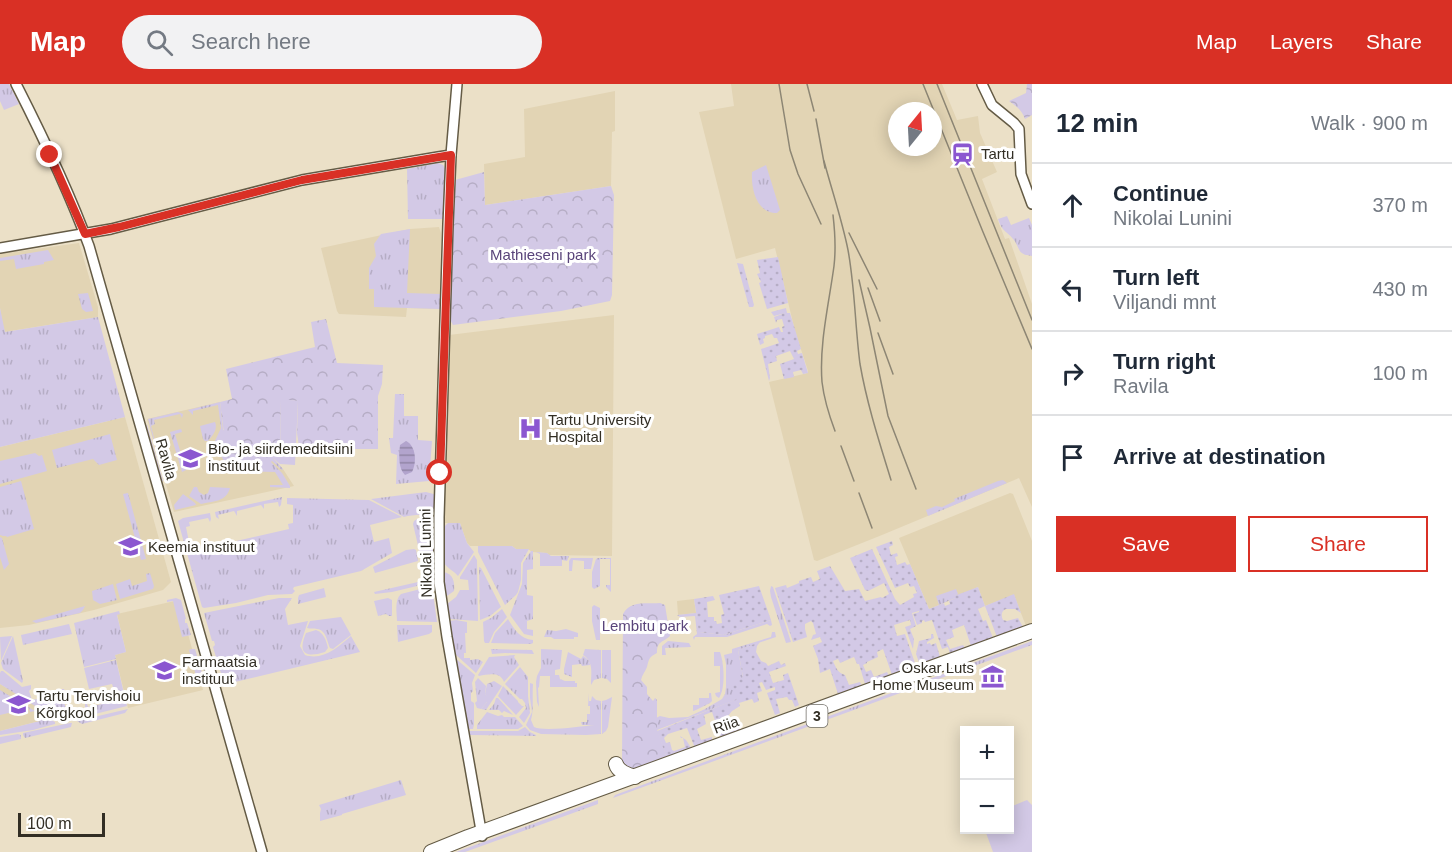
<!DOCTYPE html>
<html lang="en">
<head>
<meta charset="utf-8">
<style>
  body { margin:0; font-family:Helvetica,sans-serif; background:#f2f2f3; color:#1f2937 }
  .controls { position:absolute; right:18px; bottom:18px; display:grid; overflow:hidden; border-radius:0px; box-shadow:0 3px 15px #0003 }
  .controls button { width:54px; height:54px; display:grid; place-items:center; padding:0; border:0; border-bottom:2px solid #e0e1e3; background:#fff; color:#1f2937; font:30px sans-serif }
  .compass { position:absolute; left:888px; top:18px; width:54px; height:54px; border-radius:50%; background:#fff; box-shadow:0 3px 15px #0003; rotate:18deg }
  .scale { position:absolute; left:18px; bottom:15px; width:87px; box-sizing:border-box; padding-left:6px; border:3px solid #322e24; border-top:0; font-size:16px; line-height:21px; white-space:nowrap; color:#322e24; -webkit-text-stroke:4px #fff; paint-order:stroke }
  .stop { position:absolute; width:18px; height:18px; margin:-14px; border:4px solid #d93025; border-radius:50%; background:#fff }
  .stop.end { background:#d93025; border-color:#fff; box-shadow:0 2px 6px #0008 }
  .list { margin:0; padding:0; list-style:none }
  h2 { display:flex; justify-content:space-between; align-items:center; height:78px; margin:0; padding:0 24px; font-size:26px }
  h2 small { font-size:20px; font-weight:400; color:#747a83 }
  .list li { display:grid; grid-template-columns:39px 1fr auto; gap:18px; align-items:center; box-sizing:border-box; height:84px; padding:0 24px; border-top:2px solid #e0e1e3 }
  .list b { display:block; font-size:22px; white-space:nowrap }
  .list p { margin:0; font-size:20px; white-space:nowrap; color:#747a83 }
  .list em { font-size:20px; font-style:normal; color:#747a83 }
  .actions { display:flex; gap:12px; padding:18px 24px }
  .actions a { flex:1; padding:14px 0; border:2px solid #d93025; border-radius:0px; text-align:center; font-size:21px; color:#d93025 }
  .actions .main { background:#d93025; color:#fff }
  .icon { flex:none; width:33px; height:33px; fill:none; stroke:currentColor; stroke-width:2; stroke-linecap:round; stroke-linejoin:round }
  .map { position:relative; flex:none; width:1032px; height:768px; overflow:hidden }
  header { display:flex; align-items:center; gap:36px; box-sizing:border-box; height:84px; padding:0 30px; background:#d93025; color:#fff }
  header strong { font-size:28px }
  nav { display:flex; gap:33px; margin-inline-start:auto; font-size:21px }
  .search { width:420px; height:54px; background:#f2f2f3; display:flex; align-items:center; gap:15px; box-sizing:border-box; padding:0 21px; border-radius:33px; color:#747a83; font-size:22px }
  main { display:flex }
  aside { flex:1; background:#fff }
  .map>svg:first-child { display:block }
  .built { fill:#e2d4b4; fill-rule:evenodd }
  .grass { fill:url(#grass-tufts) }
  .park { fill:url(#park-crowns) }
  .garden { fill:url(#garden-dots) }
  .pitch { fill:#d3c9e6 }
  .water { fill:url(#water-rules) }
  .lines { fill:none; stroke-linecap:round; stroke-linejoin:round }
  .minor-casing { stroke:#645b45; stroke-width:12 }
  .highway-casing { stroke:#645b45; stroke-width:16 }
  .minor { stroke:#fff; stroke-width:9 }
  .highway { stroke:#fff; stroke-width:14 }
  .rail { stroke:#8d8674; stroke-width:1.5 }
  .route { stroke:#d93025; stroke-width:8 }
  .labels { text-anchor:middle; stroke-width:6; stroke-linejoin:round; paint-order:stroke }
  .shield { fill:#fff; stroke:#706d66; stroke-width:1.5 }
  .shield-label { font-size:14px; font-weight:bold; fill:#322e24 }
  .poi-label { font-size:15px; fill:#322e24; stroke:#fff; text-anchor:start }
  .park-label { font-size:15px; fill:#59447a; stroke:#fff }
  .street-label { font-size:15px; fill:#322e24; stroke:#fff }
</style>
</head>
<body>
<header>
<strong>Map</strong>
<div class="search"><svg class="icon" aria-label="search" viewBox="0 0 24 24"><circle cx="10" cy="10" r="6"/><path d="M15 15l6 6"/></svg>Search here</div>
<nav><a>Map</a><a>Layers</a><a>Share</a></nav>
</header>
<main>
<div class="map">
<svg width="1032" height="768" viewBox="0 0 1032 768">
  <defs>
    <pattern id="grass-tufts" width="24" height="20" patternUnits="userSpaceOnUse" patternTransform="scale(1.5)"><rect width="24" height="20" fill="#d3c9e6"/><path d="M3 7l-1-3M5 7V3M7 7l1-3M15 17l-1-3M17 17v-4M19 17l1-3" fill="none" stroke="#b6adc5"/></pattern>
    <pattern id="park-crowns" width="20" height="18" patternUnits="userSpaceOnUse" patternTransform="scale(1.5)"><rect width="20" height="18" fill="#d3c9e6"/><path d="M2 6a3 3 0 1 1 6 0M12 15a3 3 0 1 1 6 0" fill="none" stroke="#b6adc5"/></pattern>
    <pattern id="garden-dots" width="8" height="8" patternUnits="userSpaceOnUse" patternTransform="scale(1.5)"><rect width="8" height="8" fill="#d3c9e6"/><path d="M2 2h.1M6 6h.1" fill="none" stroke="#b6adc5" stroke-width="1.8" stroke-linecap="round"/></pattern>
    <pattern id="water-rules" width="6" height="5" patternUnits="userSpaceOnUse" patternTransform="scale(1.5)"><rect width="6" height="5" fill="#b2a4cd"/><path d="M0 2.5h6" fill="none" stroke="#9186a6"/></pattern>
  </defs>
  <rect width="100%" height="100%" fill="#ebe0c7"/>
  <!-- built -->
  <g class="built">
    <path d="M731,0H942L957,36L978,32L980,49L997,88L982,95L1005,155L1009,154L1032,220V423L1019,394L882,451L817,477L814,476L769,298L808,289V287L795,247L775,164L736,175L699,28L734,22ZM897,27H933V63H897Z"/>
    <polygon points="615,7 615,47 612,48 611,102 485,121 484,80 525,73 524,25"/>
    <polygon points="439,143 441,149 440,225 407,224 406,233 339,230 337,227 321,164 410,145"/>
    <polygon points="79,159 98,223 98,233 4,248 0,224 0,170"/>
    <polygon points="614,231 612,472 549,471 547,469 532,468 528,465 516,465 512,462 470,462 467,459 460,439 443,439 449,251"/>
    <polygon points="220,318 223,346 273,374 283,385 294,402 174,428 147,335"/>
    <polygon points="125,333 171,498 163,506 94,526 29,541 0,544 0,363"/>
    <polygon points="1010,409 1013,410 1032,457 1032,540 1026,542 1014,511 985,522 978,503 944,519 929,525 899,454"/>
    <polygon points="694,515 696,529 678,531 677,517"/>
    <polygon points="179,516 203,606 128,624 115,571 126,568 117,530"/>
    <polygon points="0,600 60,636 40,637 0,647"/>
  </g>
  <!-- grass -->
  <g class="grass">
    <polygon points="0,0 9,0 19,20 4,26 0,17"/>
    <polygon points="438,79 443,81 445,85 443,135 408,135 407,85"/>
    <path d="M766,81L780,126L777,129C756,129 751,105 752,88Z"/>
    <path d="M1007,132L1011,141L1029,134L1032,141V172C1017,170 1021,166 1014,156C1007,147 1002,148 998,135Z"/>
    <polygon points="410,145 407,209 441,210 440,225 374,223 374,205 369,205 369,184 376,172 374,160 381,150"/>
    <polygon points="48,166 54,176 44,178 44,180 16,185 14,175 0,177 0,174"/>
    <polygon points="88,209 93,227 86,228 82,225 78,210"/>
    <polygon points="0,224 5,248 98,233 125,333 0,363"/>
    <polygon points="395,310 404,310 404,332 418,332 418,356 432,357 429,397 396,400 397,371 391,369 389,354 393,354"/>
    <path d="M220,318L223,346L273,374L283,385L282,386L272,377L271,378L282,389L290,402V404L270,403V401H283L275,388C259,388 242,387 226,386C226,378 223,376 220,370C218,365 219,363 214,359L221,344L218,321L193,327V331L188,326Z"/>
    <polygon points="178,328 183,330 182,334 180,330 154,336 155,340 151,342 164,393 148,335"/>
    <path d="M215,338C218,345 213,351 208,357H205L203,355L200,342Z"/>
    <polygon points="147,341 163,397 161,397 145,342"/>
    <polygon points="181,345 182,348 175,350 186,386 182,388 170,348"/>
    <polygon points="110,350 117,376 99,381 93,375 57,384 52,366"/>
    <polygon points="35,369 39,372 42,371 47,387 0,400 0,377"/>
    <polygon points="1003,396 1007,399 928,432 926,426 936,422 942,423 955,417 954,415 998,397"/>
    <polygon points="21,397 34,445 7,453 6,452 3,452 0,451 0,403"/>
    <path d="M194,403H197L199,408L204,411L208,409L210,403L230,404C226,418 214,417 201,420L189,412Z"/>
    <path d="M426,408L437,411L436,426C430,432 413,430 404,433L371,415Z"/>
    <polygon points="128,409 146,475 141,476 123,410"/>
    <polygon points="183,410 195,419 196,421 175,426 174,421"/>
    <polygon points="282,413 281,421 279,423 278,418 264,420 264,425 261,421 237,427 237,432 234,427 218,431 219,435 216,433 215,428"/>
    <polygon points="287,414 369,416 402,433 370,441 374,458 389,454 392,469 361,487 294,503 293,505 295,507 292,510 268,511 236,519 204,524 202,523 178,437 183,434 210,429 211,435 210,438 208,434 189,438 190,442 186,443 190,463 195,462 196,466 289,445 288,440 293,439 293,421 287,420"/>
    <polygon points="417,435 432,435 435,437 435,494 432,497 426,496 413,440 414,437"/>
    <path d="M448,439H460L467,459L474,468L458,492C454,487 447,484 443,478L444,446V443Z"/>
    <polygon points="0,453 2,454 9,480 4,486 0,473"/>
    <polygon points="478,462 512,462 516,465 529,465 521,479 521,496 518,508 516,511 505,521 481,474 478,468"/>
    <polygon points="414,465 416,466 418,477 375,489 373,483 406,466"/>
    <polygon points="531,467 533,467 533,485 527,486 527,511 533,512 533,535 527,537 527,545 533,546 533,552 524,550 510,531 522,500 523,479"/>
    <polygon points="536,468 547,469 551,472 569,472 567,477 562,476 562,482 540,482 540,470"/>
    <polygon points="474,471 477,476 478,537 449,535 447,520 456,513 460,506 469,506 468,496 460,495 460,493"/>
    <polygon points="571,474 593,474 591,485 584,485 584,477 573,476 572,487 569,487 569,477"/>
    <polygon points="598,474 611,474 611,508 606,503 606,501 610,501 610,475 600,475 600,502 594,505 592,503 592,488 596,475"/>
    <polygon points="479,483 481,484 501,523 490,532 480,536"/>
    <path d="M443,488C453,489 455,498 454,507L447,512L445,509Z"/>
    <polygon points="150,489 154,502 153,505 120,515 116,500 130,495 132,502 147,497 146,490"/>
    <polygon points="418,498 417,502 392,508 375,510 374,508"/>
    <polygon points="113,500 117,516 100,520 93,516 92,507"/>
    <path d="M432,502L437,538L397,537C397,529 394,516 401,510Z"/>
    <polygon points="771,502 773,503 791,558 786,559 771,513 770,507"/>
    <polygon points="324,504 326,513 298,520 298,514 299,511"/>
    <polygon points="956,505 958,510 955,512 955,514 939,521 936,512"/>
    <polygon points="176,514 181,516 186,535 185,535 185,539 187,539 191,551 182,553 173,517 167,518 167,516"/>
    <path d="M279,514H292L285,525L288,541L308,537L300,562L305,571C323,577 338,563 351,552L360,568L235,598L223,596L213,563L215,561L214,557H212L204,529Z"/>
    <polygon points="388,514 392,516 392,532 389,532 386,530 378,532 374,517"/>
    <polygon points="594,521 600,524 600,556 596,556 592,537 592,523"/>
    <polygon points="85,522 83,526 80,529 36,539 32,537"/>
    <polygon points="502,525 507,533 494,548 489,559 485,559 484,557 483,538 491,534"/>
    <polygon points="119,527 120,530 117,531 126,568 115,571 116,575 84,583 74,539"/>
    <polygon points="696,529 700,548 723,551 771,536 772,541 770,542 767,540 727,553 695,553 694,556 693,553 697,550 695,532 680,533 677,531"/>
    <path d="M341,533L351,551L333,565L330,564C327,557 326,546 317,545C314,544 310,545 307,544L310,537Z"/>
    <path d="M508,535C514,545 520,555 533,556V559L531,560L491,559L495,549Z"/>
    <polygon points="456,536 467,538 467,549 465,549 466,569 464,569 464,574 470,574 470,576 478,575 483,578 476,589 455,570 449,537"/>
    <polygon points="69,540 72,550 23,561 21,551"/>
    <polygon points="397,541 432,541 432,548 429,550 398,558"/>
    <polygon points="566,545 578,549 578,553 574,553 574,555 554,555 551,553 544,553 547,546 556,547"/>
    <path d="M316,546C324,549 326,556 328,564L325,568C306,574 297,570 306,549Z"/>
    <polygon points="772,548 775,548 776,553 738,566 743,593 738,615 657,646 667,674 653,641 656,634 660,632 669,634 688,633 705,625 722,615 725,610 726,603 726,580 724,571 732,569 732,565 771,553"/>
    <polygon points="12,552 1,577 0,553"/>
    <polygon points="13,552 23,597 22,599 3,585 1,579"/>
    <polygon points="668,557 689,559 691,563 665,564 666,571 662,571 662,562"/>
    <polygon points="1032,557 1032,561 613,714 615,711"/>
    <polygon points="191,565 195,565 205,599 198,599 189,566"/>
    <polygon points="491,565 532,566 534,570 505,569 492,570"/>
    <polygon points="541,565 562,566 560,585 555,586 555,591 559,591 560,595 565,597 575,597 575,599 577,599 577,603 550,603 550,592 540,592 539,603 538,604 539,623 537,618 536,598 537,592 541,584"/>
    <path d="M585,565L601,566V594L594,596L591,601C591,589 594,578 583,571Z"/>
    <polygon points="602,566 611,566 611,599 607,595 602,594"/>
    <path d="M568,568L581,575L583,572C587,574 590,577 590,581L582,582L581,580L572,581V593L564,590V585Z"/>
    <path d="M714,568H720C724,579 726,604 719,614L716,612L715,609L720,608V582H714Z"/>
    <path d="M515,571L514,573L519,581L504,598C500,588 490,590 479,592L478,591L489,573Z"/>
    <polygon points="455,574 475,591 472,599 473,607 471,609 471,617 474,619 474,641 473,645 467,645"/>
    <polygon points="116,576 127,622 79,634 77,626 85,624 85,619 87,620 88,623 107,619 107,614 109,615 110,618 118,616 116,606 114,606 112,600 89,605 84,584"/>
    <polygon points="520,583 528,593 528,612 530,629 524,639 519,633 526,624 525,619 522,615 520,615 505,600"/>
    <polygon points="1,587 3,587 22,603 31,601 31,605 29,607 32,616 42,614 42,609 44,610 45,613 62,609 62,605 64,605 67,617 64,618 67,629 69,629 71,636 64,638 59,637 0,600 0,589"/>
    <polygon points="478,594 486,602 485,610 488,613 487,618 481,625 477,624 475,619 477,617 475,598"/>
    <path d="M530,599L533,600C532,612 534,625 531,636L534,643C545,648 582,642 595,641H582L581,638H587V630H590V622H588L589,609V617H591L592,612L596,616L601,617V650L586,651L541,650L530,646L526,641L532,628L530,614Z"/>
    <polygon points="503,602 518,617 518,618 522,622 524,622 516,631 498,612"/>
    <polygon points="0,606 35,627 30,628 29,624 0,631"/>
    <polygon points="709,609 711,609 712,617 710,619 696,626 693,627 693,621 699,621 699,614 709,614"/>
    <polygon points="612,613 608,643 606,647 602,650 602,617 606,616"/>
    <polygon points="496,614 498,614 513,631 504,627 502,629 499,626 489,626 494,620"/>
    <polygon points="128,625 125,629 82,640 77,637"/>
    <polygon points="487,628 498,632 502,631 504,633 515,633 523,642 518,645 477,645 477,641"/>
    <polygon points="40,630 55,638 55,640 33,646 0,651 0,647 40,637 39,632"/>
    <polygon points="70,639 72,639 71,643 67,644 25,654 23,651 23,649"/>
    <polygon points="525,643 530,648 536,651 536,652 470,651 468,648 469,647 518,647"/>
    <polygon points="18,650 21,651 21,655 0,660 0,653"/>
    <polygon points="401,696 406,711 342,730 342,731 320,737 320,729 321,725 319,721"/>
    <polygon points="598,716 598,720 465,768 456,768"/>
  </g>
  <!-- park -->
  <g class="park">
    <path d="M1027,0H1032V31L1025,35C1022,26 1016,22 1009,17L1026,9Z"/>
    <polygon points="484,88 485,121 611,102 614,111 612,211 610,217 561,227 453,241 449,234 455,96"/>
    <polygon points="326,235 337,279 383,281 382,300 378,312 378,365 332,365 331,369 329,369 329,365 306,364 305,369 300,369 297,349 298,317 281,316 280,380 273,374 227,374 220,318 232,315 226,285 315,263 311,238"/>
    <path d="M660,519L665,521L670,552C662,559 657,557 657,569C649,573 649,575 647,583C645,588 642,591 641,596L647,603V610L653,617L655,614L657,616V646L667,674L634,687L626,684L622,678L623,530C630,516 646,520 660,519Z"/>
    <polygon points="494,597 502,602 486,626 481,625 487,618 487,613 485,610 487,600"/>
  </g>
  <!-- garden -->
  <g class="garden">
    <polygon points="778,173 788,219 767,225 759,199 761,198 757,190 760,189 757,176"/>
    <polygon points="737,179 743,180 754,221 753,223 749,223"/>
    <polygon points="786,224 787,229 790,229 801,265 797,267 798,270 802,269 808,289 803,290 801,286 793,288 794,293 784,295 780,280 794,275 790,267 776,272 777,277 768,280 770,294 769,297 761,265 779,259 777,254 774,254 772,250 765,252 765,254 763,255 764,259 760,261 757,250 779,243 781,248 783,248 782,243 784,242 782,235 777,236 776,239 774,233 785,229 774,232 771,228"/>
    <path d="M892,457L893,461L889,463L891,471L897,469L898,472L895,473L897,481L905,478L907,481L910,480L929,525L944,519L945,522L950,520L949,517L955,514L954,512L978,503L985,522L1014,510L1021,529L1015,525H1006C1001,527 1001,532 1003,536L1007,537L1018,534L1023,543L997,553L985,522L978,525L983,537L986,536L993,554L971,562L964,541L952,546L954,553L946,556L950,565L963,561L965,564L950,570L948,563L942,565L932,536L925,538L924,536L922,537V539L917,541L913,530L919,528V527L912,529L916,542L910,545L914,555L913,565L905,543L911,541L910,536L894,541L897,552L905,550L916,582L892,591L883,565L877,568L878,573L867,578V579L863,581L866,588L871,586L874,593L887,588L889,592L865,600L859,580H857L854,573L840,579L838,575L833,577C836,584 838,589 845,591L849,601L860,598L862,602L838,610L830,585L820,589L818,575L813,562L822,558L820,553L811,556L813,551L816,550L813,539L811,537L805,540V545L807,553L793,558L775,504L786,501L787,504L799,499V497L811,493L813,498L820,495L817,487L830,482L845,507L859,505L865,517L881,513L882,514L889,510L884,499L868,507L865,506L850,474L872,465L895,515L900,521L914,513L913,510L917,509L914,502L910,503L908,499L895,504L876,463Z"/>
    <polygon points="759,502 771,536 723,551 699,548 694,515 713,512 715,516 707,518 708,533 714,533 714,537 716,537 717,540 722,539 721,531 724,530 719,511"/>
    <polygon points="931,550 933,550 934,554 927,558 927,560 930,559 931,561 936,559 940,573 920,581 916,570 919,557 931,554"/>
    <polygon points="760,558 757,562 756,568 761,577 766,579 768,582 779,577 781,581 785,579 786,582 769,588 773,599 784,596 783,591 788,589 799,621 795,623 792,616 789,616 787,613 776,615 780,629 775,631 767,609 775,606 775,603 766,606 762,598 759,599 762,607 757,609 759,617 754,619 752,615 739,619 740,622 732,627 728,632 728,634 726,635 726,638 724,639 723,641 727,647 739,643 740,647 721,654 712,628 704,631 706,640 697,645 701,656 712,653 712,657 695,664 687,644 668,650 664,654 666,659 670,658 672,666 674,667 685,663 683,654 681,654 680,652 686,656 692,665 667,674 657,647 737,615 731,597 743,593 738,566"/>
  </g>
  <!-- pitch -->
  <g class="pitch">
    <polygon points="281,315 298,317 295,381 280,380"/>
    <polygon points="1027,716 1032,721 1032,768 993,768 985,746 1010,746 1010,723"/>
  </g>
  <!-- water -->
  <path class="water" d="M406,357C416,362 417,378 412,388L405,391C398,385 399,370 400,361Z"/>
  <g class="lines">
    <defs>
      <g id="minor">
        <path d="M16,0C43,53 69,107 89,162L262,768"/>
        <polyline points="457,0 451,71 448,140 439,433 439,498 447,553 482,752"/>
        <polyline points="982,0 992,21 1014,39 1019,45 1021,90 1032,120"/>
        <polyline points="0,164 111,145 302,96 438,73 451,71"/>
      </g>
      <g id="highway">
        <path d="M616,680C618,688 628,691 635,693"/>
        <polyline points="431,768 468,753 1032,547"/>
      </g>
    </defs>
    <!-- minor casing -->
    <use href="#minor" class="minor-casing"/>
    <!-- highway casing -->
    <use href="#highway" class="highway-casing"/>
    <!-- minor -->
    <use href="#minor" class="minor"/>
    <!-- highway -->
    <use href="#highway" class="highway"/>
    <!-- rail -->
    <g class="rail">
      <polyline points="779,0 790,66 798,90 821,140"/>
      <polyline points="807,0 814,27"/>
      <polyline points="923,0 983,148 1032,265"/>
      <polyline points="937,0 1032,236"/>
      <polyline points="816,35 825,84"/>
      <path d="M824,77C832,107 842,136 848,166C855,204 855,242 860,280C867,320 879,357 891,396"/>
      <path d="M833,131C835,148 836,165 834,182C829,219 819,260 822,298C824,315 829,331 835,347"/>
      <polyline points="849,149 877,205"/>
      <polyline points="859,196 870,244 888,332 916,405"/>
      <polyline points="868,204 880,237"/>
      <polyline points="878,249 893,290"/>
      <polyline points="841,362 854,397"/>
      <polyline points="859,409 872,444"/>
    </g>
  </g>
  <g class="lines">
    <!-- route -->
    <polyline class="route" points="50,71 85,150 119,143 302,96 451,71 440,389"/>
  </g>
  <!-- icons -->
  <defs>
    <symbol id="station-bare" viewBox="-9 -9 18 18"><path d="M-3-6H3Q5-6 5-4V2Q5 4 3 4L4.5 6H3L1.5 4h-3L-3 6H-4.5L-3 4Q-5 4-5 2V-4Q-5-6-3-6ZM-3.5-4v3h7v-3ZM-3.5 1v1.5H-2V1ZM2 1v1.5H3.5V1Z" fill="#8b57d0" stroke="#fff" stroke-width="2.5" paint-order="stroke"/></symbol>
    <symbol id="hospital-bare" viewBox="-9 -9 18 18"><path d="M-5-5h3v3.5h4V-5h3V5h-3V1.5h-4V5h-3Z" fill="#8b57d0" stroke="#fff" stroke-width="2.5" paint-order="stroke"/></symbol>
    <symbol id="university-bare" viewBox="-9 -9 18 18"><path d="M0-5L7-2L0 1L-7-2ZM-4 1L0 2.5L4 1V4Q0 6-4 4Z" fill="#8b57d0" stroke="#fff" stroke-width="2.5" paint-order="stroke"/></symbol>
    <symbol id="museum-bare" viewBox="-9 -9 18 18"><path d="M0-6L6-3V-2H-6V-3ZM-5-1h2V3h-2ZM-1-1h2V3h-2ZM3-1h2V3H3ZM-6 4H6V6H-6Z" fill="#8b57d0" stroke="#fff" stroke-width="2.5" paint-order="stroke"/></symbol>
  </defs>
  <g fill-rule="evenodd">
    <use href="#station-bare" x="946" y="54" width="33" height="33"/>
    <use href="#hospital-bare" x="514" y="328" width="33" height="33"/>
    <use href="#university-bare" x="174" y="358" width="33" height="33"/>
    <use href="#university-bare" x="114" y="446" width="33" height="33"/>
    <use href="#university-bare" x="148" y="570" width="33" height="33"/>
    <use href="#museum-bare" x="976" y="576" width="33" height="33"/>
    <use href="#university-bare" x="2" y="604" width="33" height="33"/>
  </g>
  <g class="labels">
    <!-- shield labels -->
    <rect class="shield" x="806.5" y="621" width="21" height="22" rx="4.5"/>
    <g class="shield-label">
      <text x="817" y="637">3</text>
    </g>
    <!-- poi labels -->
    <g class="poi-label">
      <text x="981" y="75">Tartu</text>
      <text x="548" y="341">Tartu University<tspan x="548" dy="17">Hospital</tspan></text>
      <text x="208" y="370">Bio- ja siirdemeditsiini<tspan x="208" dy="17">instituut</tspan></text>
      <text x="148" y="468">Keemia instituut</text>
      <text x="182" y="583">Farmaatsia<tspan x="182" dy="17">instituut</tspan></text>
      <text x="974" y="589" text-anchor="end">Oskar Luts<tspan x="974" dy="17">Home Museum</tspan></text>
      <text x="36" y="617">Tartu Tervishoiu<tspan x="36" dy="17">Kõrgkool</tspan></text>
    </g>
    <!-- park labels -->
    <g class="park-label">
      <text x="543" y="176">Mathieseni park</text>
      <text x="645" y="547">Lembitu park</text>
    </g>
    <!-- street labels -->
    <g class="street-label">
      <text transform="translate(166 375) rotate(74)" y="5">Ravila</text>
      <text transform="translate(426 469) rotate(-91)" y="5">Nikolai Lunini</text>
      <text transform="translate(726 641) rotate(-20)" y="5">Riia</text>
    </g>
  </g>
</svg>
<div class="controls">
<button>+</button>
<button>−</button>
</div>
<svg class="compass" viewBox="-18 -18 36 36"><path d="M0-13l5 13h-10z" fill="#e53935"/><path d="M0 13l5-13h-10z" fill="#747a83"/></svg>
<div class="scale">100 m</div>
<div class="stop" style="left:440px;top:389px"></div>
<div class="stop end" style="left:50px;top:71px"></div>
</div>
<aside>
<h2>12 min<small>Walk · 900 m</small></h2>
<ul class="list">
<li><svg class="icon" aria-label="ahead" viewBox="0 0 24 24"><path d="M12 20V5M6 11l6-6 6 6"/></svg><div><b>Continue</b><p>Nikolai Lunini</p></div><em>370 m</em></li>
<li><svg class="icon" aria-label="left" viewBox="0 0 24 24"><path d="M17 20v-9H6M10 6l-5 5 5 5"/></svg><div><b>Turn left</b><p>Viljandi mnt</p></div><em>430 m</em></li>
<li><svg class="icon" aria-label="right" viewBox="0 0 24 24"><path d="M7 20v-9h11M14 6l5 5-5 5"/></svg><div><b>Turn right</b><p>Ravila</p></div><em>100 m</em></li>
<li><svg class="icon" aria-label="arrive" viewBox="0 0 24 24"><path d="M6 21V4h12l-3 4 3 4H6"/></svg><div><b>Arrive at destination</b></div></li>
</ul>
<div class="actions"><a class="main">Save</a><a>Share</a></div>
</aside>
</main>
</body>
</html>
